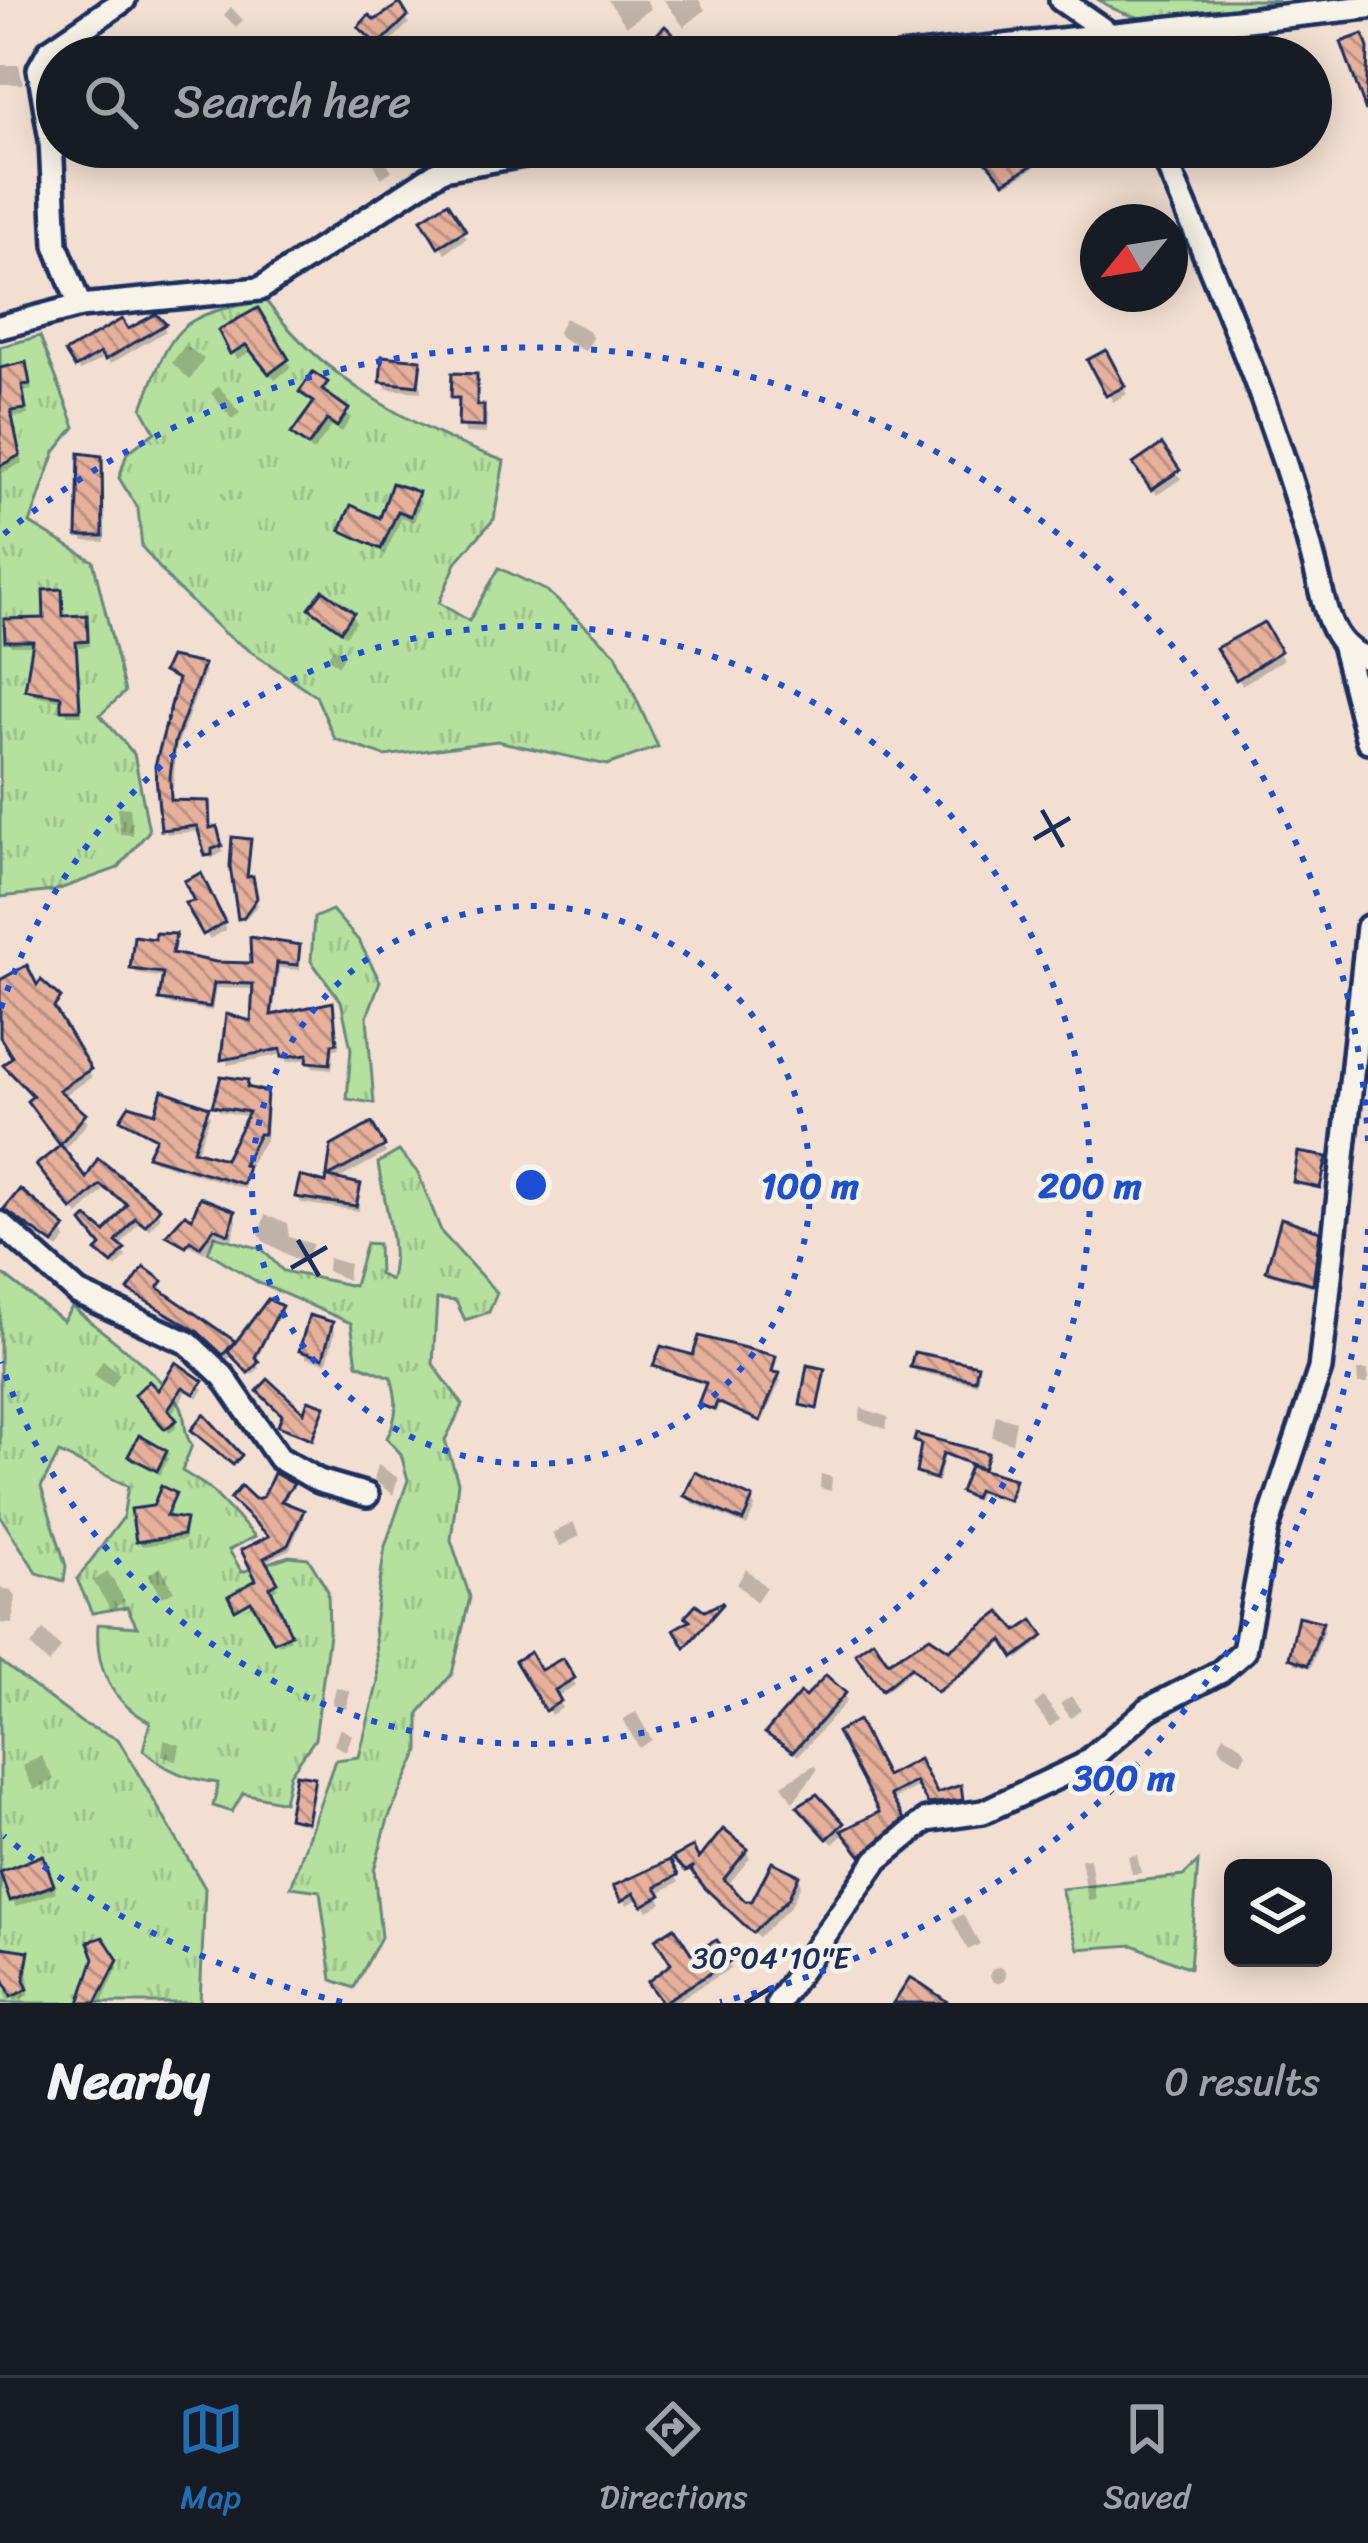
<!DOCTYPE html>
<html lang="en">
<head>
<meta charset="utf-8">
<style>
  body { margin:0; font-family:Sriracha,sans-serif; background:#242831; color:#f1f3f6 }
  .controls { position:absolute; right:36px; bottom:36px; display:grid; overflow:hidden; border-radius:18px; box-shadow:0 6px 30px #0003 }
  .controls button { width:108px; height:108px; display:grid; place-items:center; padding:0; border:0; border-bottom:3px solid #363941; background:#171b24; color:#f1f3f6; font:60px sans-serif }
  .compass { position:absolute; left:1080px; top:204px; width:108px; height:108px; border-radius:50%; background:#171b24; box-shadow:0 6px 30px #0003; rotate:240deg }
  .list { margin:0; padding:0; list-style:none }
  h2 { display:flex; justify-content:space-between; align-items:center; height:156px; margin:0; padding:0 48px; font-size:51px }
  h2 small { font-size:39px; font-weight:400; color:#9ea1a6 }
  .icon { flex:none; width:66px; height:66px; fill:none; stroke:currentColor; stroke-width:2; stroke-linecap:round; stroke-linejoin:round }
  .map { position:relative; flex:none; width:1368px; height:2003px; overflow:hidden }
  .search { position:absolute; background:#171b24; box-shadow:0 6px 30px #0003; left:36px; right:36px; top:36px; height:132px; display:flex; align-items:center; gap:30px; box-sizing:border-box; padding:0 42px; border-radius:66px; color:#9ea1a6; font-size:45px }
  .sheet { height:372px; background:#171b24 }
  nav { display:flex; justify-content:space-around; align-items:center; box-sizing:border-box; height:168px; border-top:3px solid #363941; background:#171b24; font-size:33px; color:#9ea1a6 }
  nav a { display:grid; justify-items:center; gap:6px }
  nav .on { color:#1f6fb2 }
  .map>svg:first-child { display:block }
  .grass { fill:url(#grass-tufts); stroke:#68887e; stroke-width:3 }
  .shadow { fill:#0003 }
  .building { fill:url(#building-back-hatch); stroke:#1b2f5e; stroke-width:3 }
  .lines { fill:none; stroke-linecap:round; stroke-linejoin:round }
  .street-casing { stroke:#1b2f5e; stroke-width:30 }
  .street { stroke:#f7f3e8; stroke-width:21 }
  .ticks { fill:none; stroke:#1b2f5e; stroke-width:4.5 }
  .ring { fill:none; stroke:#1d4ed8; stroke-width:6; stroke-dasharray:6 12 }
  .ticks-label { font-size:30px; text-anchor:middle; fill:#1b2f5e; stroke:#f7f3e8; stroke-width:9; stroke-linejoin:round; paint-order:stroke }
  .centre { fill:#1d4ed8; stroke:#f7f3e8; stroke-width:6 }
  .ring-label { font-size:36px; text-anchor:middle; font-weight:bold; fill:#1d4ed8; stroke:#f7f3e8; stroke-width:9; stroke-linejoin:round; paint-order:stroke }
</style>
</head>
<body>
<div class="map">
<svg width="1368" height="2003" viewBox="0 0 1368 2003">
  <defs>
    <pattern id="grass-tufts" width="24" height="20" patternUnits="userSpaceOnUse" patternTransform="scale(3)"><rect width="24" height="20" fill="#b6e09d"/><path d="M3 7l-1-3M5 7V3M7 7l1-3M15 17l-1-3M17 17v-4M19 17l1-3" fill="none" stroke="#9cc08a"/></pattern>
    <pattern id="building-back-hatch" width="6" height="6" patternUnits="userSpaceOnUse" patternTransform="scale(3)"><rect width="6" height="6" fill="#e6b09b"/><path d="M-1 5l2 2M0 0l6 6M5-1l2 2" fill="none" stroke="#ba9082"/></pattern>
  </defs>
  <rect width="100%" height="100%" fill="#f2dfd1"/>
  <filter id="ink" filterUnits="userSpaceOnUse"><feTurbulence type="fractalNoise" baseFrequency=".00833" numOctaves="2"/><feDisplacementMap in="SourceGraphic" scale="24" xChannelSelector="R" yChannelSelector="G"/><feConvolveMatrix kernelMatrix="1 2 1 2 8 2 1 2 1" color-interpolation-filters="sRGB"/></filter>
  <g filter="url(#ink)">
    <!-- grass -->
    <g class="grass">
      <path d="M1099,0H1278C1217,13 1152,38 1099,0Z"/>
      <path d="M266,301C325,380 413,428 504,461L494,519L457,561L439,603L469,621L499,568L547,591L616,654L658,747L607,765L497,741L385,756L335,739L316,696L224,633L172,583L142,547L138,509L119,478L127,453L155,432L142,408C173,325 178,314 266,301Z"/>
      <polygon points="40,336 75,427 55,452 30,523 93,561 125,692 100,715 134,754 149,831 118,868 54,891 0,897 0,347"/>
      <polygon points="332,910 359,941 380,981 367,1017 374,1103 347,1099 351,1049 341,1001 311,961 314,918"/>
      <path d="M399,1151L418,1173L442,1233L497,1293L489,1312L465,1320L456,1301L437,1299L433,1364L463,1405L445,1440L458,1482L451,1540L470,1597L452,1674L419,1713V1751L388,1819L374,1870L381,1937L354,1988L332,1980L320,1891L291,1887L335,1760L359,1757L378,1681L374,1624L385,1546L408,1480L401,1454L387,1438C398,1416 398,1401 391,1377L357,1364L351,1323L259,1283L208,1252L215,1236L262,1249L283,1271L354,1286L366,1243L378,1244L379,1274L390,1280C401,1255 382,1194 378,1163Z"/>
      <path d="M0,1272L63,1321L72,1307C107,1336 151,1366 178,1401C188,1414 181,1432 192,1445L182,1471L209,1488L255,1536L229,1550L242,1572L289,1556L308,1558L328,1591L329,1634L315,1739L290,1774L284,1802L243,1793L232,1812L213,1806L218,1783C188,1779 166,1771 143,1750L150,1722C110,1701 95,1668 98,1624L137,1627L127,1607L92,1613L77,1579L123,1518L128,1486L59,1453L41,1487L66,1566L64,1581L37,1573L0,1516Z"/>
      <polygon points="0,1661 82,1723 118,1739 205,1888 200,2003 0,2003"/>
      <polygon points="1198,1862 1190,1968 1133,1945 1078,1949 1061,1889 1183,1876"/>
    </g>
    <!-- shadow -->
    <g class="shadow">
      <polygon points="608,0 646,0 651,9 626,26"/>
      <polygon points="664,0 699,0 705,10 684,27"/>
      <polygon points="231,7 243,20 236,27 224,15"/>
      <polygon points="399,7 409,23 383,49 365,33"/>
      <polygon points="0,65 19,65 23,84 0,84"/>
      <polygon points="366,147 377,147 392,171 381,178"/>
      <polygon points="981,147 1024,147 1035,167 1008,184"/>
      <polygon points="447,206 467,238 445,253 425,220"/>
      <polygon points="1127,294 1143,294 1148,304 1137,311"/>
      <polygon points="257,312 291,367 275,380 252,351 237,359 222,331"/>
      <polygon points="158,317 166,331 110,364 106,357 80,371 69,353"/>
      <polygon points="565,318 588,330 593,338 585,351 562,339 558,332"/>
      <polygon points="185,345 204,359 190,380 172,363"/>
      <polygon points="1105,354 1127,394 1113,402 1091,361"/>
      <polygon points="419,362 421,392 387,389 383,381"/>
      <polygon points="0,371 28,372 32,390 23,392 28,415 13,418 22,463 0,474"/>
      <polygon points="476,377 479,408 487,415 486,434 465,433 461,404 454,397"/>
      <polygon points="326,384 326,397 351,418 342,432 332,426 313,452 294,434 315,406 302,392"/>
      <polygon points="219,386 240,413 232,419 211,393"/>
      <polygon points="1161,449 1181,479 1157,495 1137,465"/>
      <polygon points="100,459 105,542 84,541 80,535"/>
      <polygon points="416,495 421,502 414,522 402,517 385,554 344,530 382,522"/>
      <polygon points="60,592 65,619 86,618 89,623 90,646 77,647 82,715 67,715 64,701 32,695 35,646 11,646 8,641 47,621"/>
      <polygon points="313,609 352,614 356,622 346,636"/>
      <polygon points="1263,626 1283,660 1242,685 1220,649"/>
      <polygon points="334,647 345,655 338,666 328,657"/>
      <polygon points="202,667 205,672 176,749 172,803 207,804 211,831 219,835 223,852 211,859 202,831 167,834 164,829 180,682 166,672"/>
      <polygon points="117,807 130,808 133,835 120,834"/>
      <polygon points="249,842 249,880 258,905 243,921"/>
      <polygon points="200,877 226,930 209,939 190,905 199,903"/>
      <polygon points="174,937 174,957 244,966 298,948 300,970 279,968 273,1018 332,1006 339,1048 334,1049 332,1069 313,1067 308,1059 288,1062 285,1054 227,1065 229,1018 253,1024 255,989 216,988 212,1011 166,1004 166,978 137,974 134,969 137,939"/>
      <polygon points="55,1019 92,1077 62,1097 88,1122 63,1153 87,1183 99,1163 161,1216 149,1230 139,1222 119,1248 126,1257 116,1268 100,1251 128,1207 104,1190 78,1215 40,1166 64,1147 35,1108"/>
      <polygon points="247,1083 268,1101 266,1139 246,1169 245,1189 154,1161 150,1156 158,1141 123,1119 207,1110 210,1116 196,1154 227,1162 250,1117 219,1111 216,1105"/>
      <polygon points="371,1127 386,1153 335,1181 359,1186 359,1211 301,1203 298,1197 328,1186 334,1148"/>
      <polygon points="8,1209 61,1227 66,1239 58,1249"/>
      <polygon points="233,1214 237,1221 232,1239 218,1234 204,1253 170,1235"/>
      <polygon points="265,1215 287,1223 289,1237 313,1244 305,1264 263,1241 259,1234"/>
      <polygon points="1318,1234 1314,1287 1272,1275 1269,1271"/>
      <polygon points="328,1258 349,1264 347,1280 327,1271"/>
      <polygon points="161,1283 161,1295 235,1348 280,1308 256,1362 259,1368 252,1375 232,1355 228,1360 131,1290"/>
      <polygon points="331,1325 335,1332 327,1363 306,1358 302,1350"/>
      <polygon points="774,1358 774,1375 781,1380 762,1423 719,1404 716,1413 704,1408 708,1386 656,1365"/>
      <polygon points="103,1360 120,1374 112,1387 94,1375"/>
      <polygon points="177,1367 204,1389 198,1398 187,1391 170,1416 177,1427 170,1433 141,1401 158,1395"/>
      <polygon points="914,1367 976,1368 979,1373 977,1384 917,1372"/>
      <polygon points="1357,1370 1368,1370 1368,1384 1358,1384"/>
      <polygon points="323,1408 314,1443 281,1426 305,1417"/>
      <polygon points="861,1408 888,1417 886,1429 859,1420"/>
      <polygon points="996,1415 1016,1421 1012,1443 992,1437"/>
      <polygon points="917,1440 986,1456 984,1473 1016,1486 1011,1503 979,1493 976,1501 966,1497 973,1467 945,1455 938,1482 922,1478 924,1447"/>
      <polygon points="165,1453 168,1459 160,1475 132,1456"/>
      <polygon points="378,1465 398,1478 393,1495 374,1480"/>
      <polygon points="821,1474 832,1477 831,1491 820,1488"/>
      <polygon points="292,1486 283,1505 304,1517 290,1549 263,1563 278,1588 270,1592 291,1639 279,1645 256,1604 240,1611 266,1597 245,1551 272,1538 255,1502"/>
      <polygon points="174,1495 169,1520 184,1522 185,1540 142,1546 139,1541 155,1508"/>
      <polygon points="688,1495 751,1500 755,1507 747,1526 692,1503"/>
      <polygon points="573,1522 580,1536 560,1546 552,1534"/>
      <polygon points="161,1567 174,1591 162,1597 149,1574"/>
      <polygon points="746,1569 766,1587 756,1602 737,1584"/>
      <polygon points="108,1572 125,1601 111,1610 93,1581"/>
      <polygon points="0,1588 11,1590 16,1597 12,1624 0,1623"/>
      <polygon points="1032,1624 1043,1640 1018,1659 1006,1641 940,1693 915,1668 886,1691 859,1654 887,1666 1017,1634"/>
      <polygon points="1321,1624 1324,1630 1311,1668 1295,1664 1292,1658"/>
      <polygon points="43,1630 61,1648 49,1664 31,1646"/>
      <polygon points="519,1662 540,1674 562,1662 576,1685 556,1697 562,1708 551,1715"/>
      <polygon points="336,1687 350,1691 346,1709 332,1704"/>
      <polygon points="843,1694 847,1701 798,1756 769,1733"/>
      <polygon points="1071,1696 1081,1710 1071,1718 1060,1704"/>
      <polygon points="1043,1697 1060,1719 1050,1727 1034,1705"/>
      <polygon points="636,1712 652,1740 639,1748 623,1719"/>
      <polygon points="340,1728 352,1735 346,1751 334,1745"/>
      <polygon points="1224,1735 1242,1746 1246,1753 1241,1763 1223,1752 1219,1745"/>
      <polygon points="164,1740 180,1745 177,1761 162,1755"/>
      <polygon points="41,1756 54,1779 34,1790 22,1766"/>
      <polygon points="918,1763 936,1797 960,1789 964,1805 934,1809 921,1785 890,1801 904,1826 866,1859 846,1832 833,1844 804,1814 816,1798 846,1832 883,1813 886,1779"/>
      <polygon points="814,1765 817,1770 793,1802 782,1785"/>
      <polygon points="313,1780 316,1785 308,1826 292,1817"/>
      <polygon points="746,1851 750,1858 727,1886 743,1905 754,1904 797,1877 801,1884 791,1906 759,1938 676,1859 699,1864"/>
      <polygon points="1137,1855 1141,1873 1132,1874 1128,1856"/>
      <polygon points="1090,1858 1096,1900 1088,1901 1081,1859"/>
      <polygon points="669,1864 679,1882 657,1894 662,1903 648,1911 640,1898 627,1905 617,1888"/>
      <polygon points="46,1866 56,1892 16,1907 12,1900"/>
      <polygon points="963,1914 980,1944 968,1950 952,1920"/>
      <polygon points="102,1940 118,1967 102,2003 82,2003"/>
      <polygon points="716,1943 731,1968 674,2003 664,2003 651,1983"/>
      <polygon points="27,1954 29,1995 16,2001 13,1995"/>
      <circle cx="998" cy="1975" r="8"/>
    </g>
    <!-- building -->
    <g class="building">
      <polygon points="400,3 408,16 378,45 358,27 369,15 375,20"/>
      <polygon points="665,26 697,57 656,57 645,46"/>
      <polygon points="1363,34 1368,48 1366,111 1341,42"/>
      <polygon points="973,147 1024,147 1036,163 1004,182"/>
      <polygon points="448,202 466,230 438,247 421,219"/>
      <polygon points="258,308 289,359 269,374 246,345 230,354 218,330"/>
      <polygon points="156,314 166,324 105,360 100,353 75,368 65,352 122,319 128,329"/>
      <polygon points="1106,350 1125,386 1106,396 1087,360"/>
      <polygon points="382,356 421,360 418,386 380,382"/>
      <polygon points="26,362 30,384 22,385 26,409 11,411 20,455 0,466 0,368"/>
      <polygon points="313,372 328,382 322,390 349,409 337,427 327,420 308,446 291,434 314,402 299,392"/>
      <polygon points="452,373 477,374 477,405 484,405 484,427 458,426 459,398 451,398"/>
      <polygon points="1162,444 1180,470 1151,490 1133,464"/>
      <polygon points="79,453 102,456 103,536 77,536"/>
      <polygon points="392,483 419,492 411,516 398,511 381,549 340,530 351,505 380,518"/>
      <polygon points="62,589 63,616 87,615 88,641 76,642 80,710 61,710 61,696 25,690 33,641 5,641 4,619 44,618 43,590"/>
      <polygon points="323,590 354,612 341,631 309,608"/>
      <polygon points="1264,622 1281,651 1236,680 1216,648"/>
      <polygon points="170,657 204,664 175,742 170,776 171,800 209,801 210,828 217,826 222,846 212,849 212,855 205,856 197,826 161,830 155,766 178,679 163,672"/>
      <polygon points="232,837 251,839 247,877 253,876 257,898 243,918 238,919 230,866"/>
      <polygon points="201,873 225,922 203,935 185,903 194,901 184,881"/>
      <polygon points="155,933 176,934 172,953 216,962 251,963 250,937 300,945 298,965 277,963 271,1015 333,1002 337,1043 332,1044 330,1064 307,1062 308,1054 282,1057 281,1049 221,1060 226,1014 251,1021 253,984 214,983 210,1007 159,1000 163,973 130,969 134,936 155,939"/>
      <polygon points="27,965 37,985 41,980 61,998 54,1007 91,1069 59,1090 86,1114 60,1145 27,1101 33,1096 3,1065 12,1057 0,1037 0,980"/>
      <polygon points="221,1076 248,1080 247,1087 267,1092 264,1134 259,1134 243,1165 248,1166 243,1184 147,1156 156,1138 120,1119 129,1105 155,1113 162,1090 209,1107 193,1150 225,1159 249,1112 212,1106"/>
      <polygon points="372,1123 385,1146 328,1177 361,1184 356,1206 295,1197 300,1176 326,1183 331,1146"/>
      <polygon points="61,1145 86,1178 98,1158 160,1208 145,1226 135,1218 116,1242 125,1249 112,1264 96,1251 101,1246 82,1222 87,1217 105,1232 127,1204 100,1185 72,1210 36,1165"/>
      <polygon points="1298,1152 1327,1157 1320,1188 1293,1182"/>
      <polygon points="20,1189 66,1227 53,1244 4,1209"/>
      <polygon points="200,1197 235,1211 229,1234 214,1228 200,1247 190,1240 186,1246 166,1235 185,1214 192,1218"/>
      <polygon points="1281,1218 1320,1231 1313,1284 1266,1271"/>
      <polygon points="144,1267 163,1281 158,1288 235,1341 223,1355 198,1332 128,1290"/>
      <polygon points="268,1299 282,1306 255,1357 259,1362 248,1373 228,1352"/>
      <polygon points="309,1315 333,1322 323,1358 299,1351"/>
      <polygon points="699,1336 776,1356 772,1372 780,1373 760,1421 717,1402 714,1410 698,1404 706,1383 653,1366 661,1346 693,1355"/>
      <polygon points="914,1352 978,1365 975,1380 910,1367"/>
      <polygon points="176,1362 203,1381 194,1394 183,1387 168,1409 177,1420 165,1429 134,1395 149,1381 158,1390"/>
      <polygon points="807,1365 825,1369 817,1409 800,1405"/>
      <polygon points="268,1379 304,1412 308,1400 325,1406 312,1439 278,1426 282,1415 257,1391"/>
      <polygon points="204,1414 242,1455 233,1465 191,1430"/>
      <polygon points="916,1434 988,1453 983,1469 943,1453 936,1479 916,1473 921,1444 914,1441"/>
      <polygon points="139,1435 167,1451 157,1471 128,1456"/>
      <polygon points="970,1466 1015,1479 1009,1500 977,1490 974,1498 960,1492"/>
      <polygon points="695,1472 753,1498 743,1521 684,1496"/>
      <polygon points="274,1473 294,1484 281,1501 304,1510 288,1545 264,1558 278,1582 270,1587 291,1634 274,1642 251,1601 235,1610 228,1596 256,1580 241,1550 269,1536 230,1499 241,1486 255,1499 263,1497"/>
      <polygon points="161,1486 176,1493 166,1516 186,1519 183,1535 136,1542 131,1509 153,1506"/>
      <polygon points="722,1602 723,1604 685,1648 674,1629 690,1620 685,1616 696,1604 705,1611"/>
      <polygon points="1000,1612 1017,1631 1033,1620 1044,1636 1014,1658 1003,1640 937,1692 911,1667 882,1690 855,1653 873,1640 888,1662 930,1637 949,1650"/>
      <polygon points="1298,1616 1323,1622 1308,1665 1289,1658"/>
      <polygon points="530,1652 541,1670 563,1658 575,1678 555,1690 561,1701 545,1711 515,1661"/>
      <polygon points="826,1675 846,1693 793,1752 765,1733 800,1693 805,1697"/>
      <polygon points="858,1720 886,1776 919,1759 937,1793 961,1785 963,1800 928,1804 915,1782 890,1795 904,1819 861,1856 841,1831 879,1812 837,1732"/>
      <polygon points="296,1774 315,1777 307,1822 288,1818"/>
      <polygon points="817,1794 844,1823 827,1839 797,1806"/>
      <polygon points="723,1829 748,1849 724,1879 745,1901 752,1901 772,1862 799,1875 788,1899 753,1933 705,1888 691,1870 694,1866 686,1871 672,1858 693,1847 699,1859"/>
      <polygon points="43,1855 54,1885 10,1901 0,1872"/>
      <polygon points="670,1860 678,1875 656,1887 661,1895 642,1906 634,1893 621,1901 613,1886"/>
      <polygon points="674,1927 691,1953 717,1940 730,1961 662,2003 647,1982 671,1964 655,1939"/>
      <polygon points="103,1937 118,1960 96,2003 79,2003 94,1958 88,1942"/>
      <polygon points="2,1947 29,1951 24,1980 28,1989 11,1997 0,1971"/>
      <polygon points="910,1977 922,1984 949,2003 893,2003"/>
    </g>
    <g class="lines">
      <defs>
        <g id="street">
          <polyline points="1061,0 1114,37 1122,57"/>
          <polyline points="900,57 1368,7"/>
          <path d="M1160,147C1219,288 1282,430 1318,578C1325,609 1332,649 1368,658"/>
          <polyline points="80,306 56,245 51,140 39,69 49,51 124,0"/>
          <polyline points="0,327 80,306 260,289 443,169 569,147"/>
          <polyline points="1343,644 1368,741"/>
          <polyline points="0,1223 78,1293 188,1343 223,1376 279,1458 319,1481 367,1495"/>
          <polyline points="778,2003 877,1860 926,1820 983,1812 1083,1765 1148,1709 1220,1672 1244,1651 1267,1528 1320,1369 1368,927"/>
        </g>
      </defs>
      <!-- street casing -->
      <use href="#street" class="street-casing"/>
      <!-- street -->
      <use href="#street" class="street"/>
    </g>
  </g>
  <!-- ticks -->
  <path class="ticks" d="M1042,810L1063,847M1034,839L1070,818M298,1240L319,1276M291,1268L327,1247M745,2003L771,1988"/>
  <!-- distance rings -->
  <g class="ring">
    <circle cx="531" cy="1185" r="279"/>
    <path d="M1 1008A559 559 0 1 1 1 1362"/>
    <path d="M1368 1229A838 838 0 0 1 720 2002M342 2002A838 838 0 0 1 4 1836M4 534A838 838 0 0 1 1368 1141"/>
  </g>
  <g class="ticks-label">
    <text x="771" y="1968">30°04'10"E</text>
  </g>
  <circle cx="531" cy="1185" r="18" class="centre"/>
  <g class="ring-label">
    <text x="810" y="1198">100 m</text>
    <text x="1090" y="1198">200 m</text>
    <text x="1124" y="1790">300 m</text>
  </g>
</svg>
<div class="controls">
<button><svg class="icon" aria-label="layers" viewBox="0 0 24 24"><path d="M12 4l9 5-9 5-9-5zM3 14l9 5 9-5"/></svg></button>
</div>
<svg class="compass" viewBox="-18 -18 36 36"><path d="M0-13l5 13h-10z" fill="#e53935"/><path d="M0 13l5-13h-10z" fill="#9ea1a6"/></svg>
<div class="search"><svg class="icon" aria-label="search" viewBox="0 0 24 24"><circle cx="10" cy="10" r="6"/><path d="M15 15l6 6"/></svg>Search here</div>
</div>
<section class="sheet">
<h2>Nearby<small>0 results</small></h2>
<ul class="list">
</ul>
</section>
<nav>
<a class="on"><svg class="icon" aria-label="map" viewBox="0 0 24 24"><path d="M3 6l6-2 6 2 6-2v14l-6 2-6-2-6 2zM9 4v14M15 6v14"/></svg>Map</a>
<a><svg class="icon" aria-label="directions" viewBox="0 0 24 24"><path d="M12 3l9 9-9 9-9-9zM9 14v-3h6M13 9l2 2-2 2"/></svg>Directions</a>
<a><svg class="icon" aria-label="saved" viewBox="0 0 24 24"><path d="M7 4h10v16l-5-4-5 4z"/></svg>Saved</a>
</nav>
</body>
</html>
